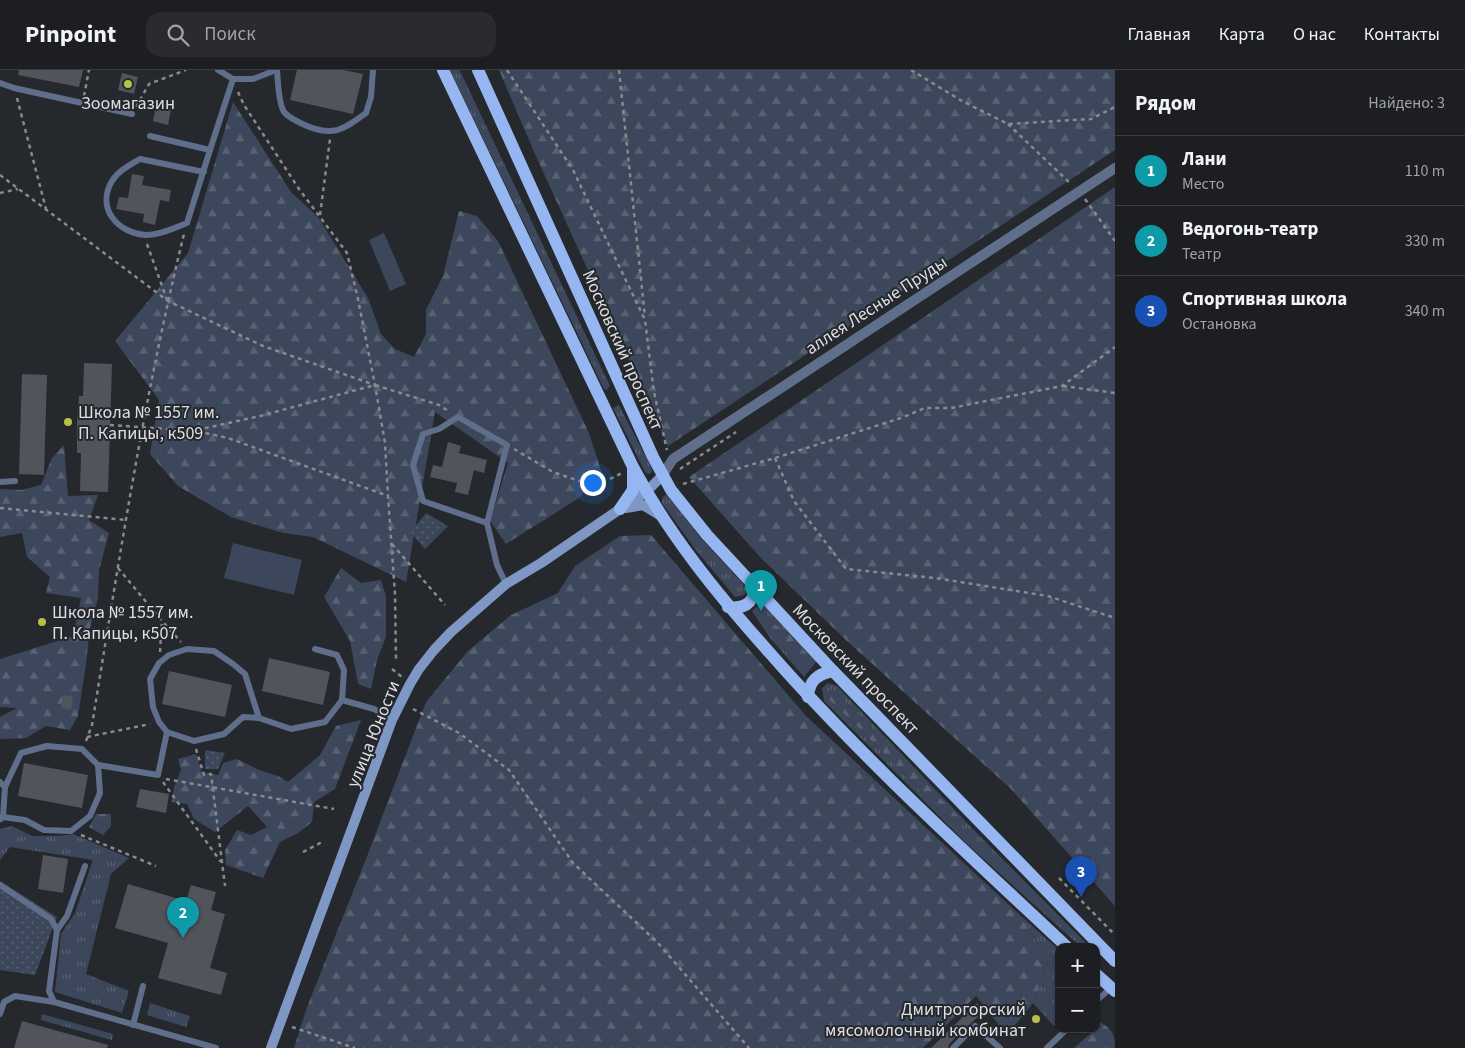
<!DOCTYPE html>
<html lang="ru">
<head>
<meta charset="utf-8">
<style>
  body { margin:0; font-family:"Source Sans 3",sans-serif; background:#292b2f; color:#f1f3f6 }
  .controls { position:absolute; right:15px; bottom:15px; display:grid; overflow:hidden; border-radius:10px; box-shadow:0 1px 4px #0004 }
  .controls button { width:45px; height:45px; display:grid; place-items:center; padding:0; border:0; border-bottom:1px solid #3a3c40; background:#1c1e22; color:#f1f3f6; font:25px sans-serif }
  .you { position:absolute; left:592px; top:412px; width:18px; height:18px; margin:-12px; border:4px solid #fff; border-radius:50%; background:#1a73e8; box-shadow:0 0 0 8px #1a73e833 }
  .badge { display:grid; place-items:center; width:32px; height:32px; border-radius:50%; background:#1a73e8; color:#fff; font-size:16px; font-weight:700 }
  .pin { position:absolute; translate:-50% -41px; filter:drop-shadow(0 1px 2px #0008) }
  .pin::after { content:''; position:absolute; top:26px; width:18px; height:15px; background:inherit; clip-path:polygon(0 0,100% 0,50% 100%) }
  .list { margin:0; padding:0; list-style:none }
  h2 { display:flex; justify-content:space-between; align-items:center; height:65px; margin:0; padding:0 20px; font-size:21px }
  h2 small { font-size:16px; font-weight:400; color:#a0a2a5 }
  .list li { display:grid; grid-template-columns:32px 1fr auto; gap:15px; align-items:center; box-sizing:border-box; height:70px; padding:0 20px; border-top:1px solid #3a3c40 }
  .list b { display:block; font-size:19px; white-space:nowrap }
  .list p { margin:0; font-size:16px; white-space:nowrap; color:#a0a2a5 }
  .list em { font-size:16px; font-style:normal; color:#a0a2a5 }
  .icon { flex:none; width:28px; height:28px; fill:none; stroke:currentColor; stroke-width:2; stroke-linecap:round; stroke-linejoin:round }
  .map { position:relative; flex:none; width:1115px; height:978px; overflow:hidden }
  header { display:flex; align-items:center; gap:30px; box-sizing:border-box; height:70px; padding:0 25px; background:#1c1e22; border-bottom:1px solid #3a3c40 }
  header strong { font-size:24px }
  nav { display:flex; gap:28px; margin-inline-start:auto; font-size:18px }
  .search { width:350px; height:45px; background:#292b2f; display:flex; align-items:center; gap:12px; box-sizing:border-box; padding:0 18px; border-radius:15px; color:#a0a2a5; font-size:19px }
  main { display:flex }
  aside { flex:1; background:#1c1e22 }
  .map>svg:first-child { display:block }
  .grass { fill:url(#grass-tufts); fill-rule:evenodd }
  .forest { fill:url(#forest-firs) }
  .park { fill:url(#park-dots) }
  .pitch { fill:#3d475b }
  .building { fill:#51545b }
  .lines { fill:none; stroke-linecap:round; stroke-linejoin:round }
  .path { stroke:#888a8e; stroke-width:2.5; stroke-dasharray:4 4; stroke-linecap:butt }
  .lane { stroke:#5f6f8b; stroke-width:6 }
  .street { stroke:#5f6f8b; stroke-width:10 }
  .secondary { stroke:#7e97c4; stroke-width:10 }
  .primary { stroke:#96b6f1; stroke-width:12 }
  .poi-dot { fill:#b9c046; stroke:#25282d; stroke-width:2 }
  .labels { text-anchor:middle; stroke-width:4; stroke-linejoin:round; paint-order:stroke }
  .poi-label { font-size:18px; fill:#dddfe2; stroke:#25282d; text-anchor:start }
  .street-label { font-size:18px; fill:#dddfe2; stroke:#25282d }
</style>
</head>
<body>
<header>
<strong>Pinpoint</strong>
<div class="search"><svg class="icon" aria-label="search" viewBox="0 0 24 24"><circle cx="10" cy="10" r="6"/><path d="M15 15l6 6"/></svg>Поиск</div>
<nav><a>Главная</a><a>Карта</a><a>О нас</a><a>Контакты</a></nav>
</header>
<main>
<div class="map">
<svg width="1115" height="978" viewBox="0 0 1115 978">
  <defs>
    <pattern id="grass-tufts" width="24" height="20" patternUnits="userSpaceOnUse" patternTransform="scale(1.25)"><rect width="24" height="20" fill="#3d475b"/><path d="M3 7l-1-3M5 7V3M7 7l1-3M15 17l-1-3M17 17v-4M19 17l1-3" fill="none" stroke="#596172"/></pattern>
    <pattern id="forest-firs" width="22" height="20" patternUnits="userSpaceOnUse" patternTransform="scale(1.25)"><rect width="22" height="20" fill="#3d475b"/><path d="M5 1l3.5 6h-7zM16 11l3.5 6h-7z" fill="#596172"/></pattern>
    <pattern id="park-dots" width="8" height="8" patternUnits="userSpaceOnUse" patternTransform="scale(1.25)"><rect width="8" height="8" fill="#3d475b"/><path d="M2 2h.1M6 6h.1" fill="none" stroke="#596172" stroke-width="1.8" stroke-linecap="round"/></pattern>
  </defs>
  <rect width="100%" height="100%" fill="#25282d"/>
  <!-- grass -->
  <g class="grass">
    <polygon points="450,0 459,0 460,1 610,316 607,320 604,319"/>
    <polygon points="619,335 651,397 652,401 651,403 648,404 645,402 613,338"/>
    <polygon points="665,425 670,426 699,466 746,517 746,524 741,526 735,527 695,479 662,433 662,428"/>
    <path d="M762,532L817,591L804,607L770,568L752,541ZM789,563L796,575L809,586L796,597L783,576Z"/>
    <path d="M828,613L837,616L971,757L1090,877H1081L966,773L824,631L822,618ZM832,619L958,747L952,753C910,711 870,667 826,627Z"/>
    <polygon points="12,756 32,766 59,766 73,764 129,788 111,804 86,904 129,921 122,943 55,922 61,864 75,843 93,790 10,777 0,790 0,759"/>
    <polygon points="1020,845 1059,880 1059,952 1054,956 1033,933 1048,891"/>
    <polygon points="150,933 190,946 186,957 147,945"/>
    <polygon points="42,944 113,964 112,970 41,950"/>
  </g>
  <!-- forest -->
  <g class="forest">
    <polygon points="499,0 1115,0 1115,80 668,376 535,84"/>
    <polygon points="233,32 291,122 318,147 368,228 381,264 395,279 414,287 426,264 426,240 443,206 459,141 477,146 498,171 589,363 602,404 579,428 506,474 490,451 508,393 435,342 406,512 313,467 283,463 231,447 178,416 150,384 159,330 115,271 188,183"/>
    <polygon points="1115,117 1115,836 1010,718 848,572 760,487 689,407"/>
    <polygon points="64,375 68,426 98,425 89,450 109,463 99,500 98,528 90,558 86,594 78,646 70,660 46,656 26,668 0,669 0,647 17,638 0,637 0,589 73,566 81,528 46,523 50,507 27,487 22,463 0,467 0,419 21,420 41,415 52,388"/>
    <polygon points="651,465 806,646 1020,845 1048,891 1033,933 1007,965 976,926 923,978 294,978 307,937 366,789 426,632 468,581 511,545 558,523 575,496 620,466"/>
    <polygon points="341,498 361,513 381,510 386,526 386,567 377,590 371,619 358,614 350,571 324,527"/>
    <polygon points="773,554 789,563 796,574 810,586 808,589 806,601 796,597 783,576 773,571 770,563"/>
    <path d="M832,619L959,747L952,753C910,711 870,667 826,627Z"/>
    <polygon points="361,650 335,719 314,732 312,752 298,763 280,772 263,808 226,795 225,780 237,760 251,765 267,757 248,736 215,762 194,749 187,734 172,732 174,717 181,700 178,689 196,684 202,702 218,705 223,693 237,689 259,700 278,706 288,712 320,685 336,656"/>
    <polygon points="96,744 111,744 111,756 103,765 89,757"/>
    <path d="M1097,950C1111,959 1115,961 1115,978H1074L1091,963L1093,959H1096Z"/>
  </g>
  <!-- park -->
  <g class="park">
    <polygon points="426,443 448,456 425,479 410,462"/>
    <polygon points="205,680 225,683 218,699 205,699"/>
    <polygon points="0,811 57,847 35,905 0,900"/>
  </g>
  <!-- pitch -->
  <g class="pitch">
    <polygon points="384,163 406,214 390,221 369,170"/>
    <polygon points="233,473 302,490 294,525 224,508"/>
  </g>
  <!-- building -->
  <g class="building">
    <polygon points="19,0 83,0 79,17 18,5"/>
    <polygon points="297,0 343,0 363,4 353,44 290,30"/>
    <polygon points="122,3 138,7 134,24 118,20"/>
    <polygon points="156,36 171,39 168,55 153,51"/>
    <polygon points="132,104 144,106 142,115 171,120 169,132 160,130 155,155 143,152 144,144 116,139 119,127 128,128"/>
    <polygon points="84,293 112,294 108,422 80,421 81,383 77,383 77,350 79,326 83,326"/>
    <polygon points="22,304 47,305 44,405 19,404"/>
    <polygon points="448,372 461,376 459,383 487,390 484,403 474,400 468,425 455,422 457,413 430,407 433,395 442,397"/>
    <polygon points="269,588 330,602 323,635 262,621"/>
    <polygon points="169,601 232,615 225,647 162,634"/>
    <polygon points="63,625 73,627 71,640 61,638"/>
    <polygon points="24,693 88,705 82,738 18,726"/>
    <polygon points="140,719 169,724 166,743 136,737"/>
    <polygon points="43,785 68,789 63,823 38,819"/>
    <polygon points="128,814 186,831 191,815 216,822 211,840 225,844 210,898 227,903 221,925 158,908 168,873 115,858"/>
    <polygon points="977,933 984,941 949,974 948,978 931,978"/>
    <polygon points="22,951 108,975 107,978 14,978"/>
  </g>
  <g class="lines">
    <!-- path -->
    <g class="path">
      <polyline points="507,0 573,100 645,250 654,322 667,380"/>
      <polyline points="619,0 645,247"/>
      <polyline points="911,0 962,31 1008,54 1091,49 1115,37"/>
      <polyline points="238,22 244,35 299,119 347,183 358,229 375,315 385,373 388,426"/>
      <polyline points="84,26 89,0"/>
      <polyline points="17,28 46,139"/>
      <polyline points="136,37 149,14 186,0"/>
      <polyline points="1008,54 1071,114"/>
      <polyline points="0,105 168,231 263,276 375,315"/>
      <polyline points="0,123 18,119"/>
      <polyline points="1085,129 1115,171"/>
      <polyline points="320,145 330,69"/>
      <polyline points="147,174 167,230"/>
      <polyline points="1063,316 1115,323"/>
      <polyline points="110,355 196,361 228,368 388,426 395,524 396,590"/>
      <polyline points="197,360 260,346 375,315 439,335 450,342"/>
      <polyline points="514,379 553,402 603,419"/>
      <polyline points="775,388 794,431 846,499 935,508 1048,526 1115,548"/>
      <polyline points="680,399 736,362"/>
      <polyline points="610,409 622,403"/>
      <polyline points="683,414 775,388 901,348 925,338 951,338 1062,316 1115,277"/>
      <polyline points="0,438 126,450"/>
      <polyline points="392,474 445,535"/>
      <polyline points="118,498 162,551 181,572"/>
      <polyline points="160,582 162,551"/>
      <polyline points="392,599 402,607"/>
      <polyline points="413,639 459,663 509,700 573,793 658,873 749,978"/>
      <polyline points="87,667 150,654"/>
      <path d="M86,671L92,655C119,491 144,326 184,164"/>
      <polyline points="196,679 204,705 211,704 225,816"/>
      <polyline points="166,709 334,739"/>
      <polyline points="163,712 221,792"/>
      <polyline points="81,765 156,796"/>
      <polyline points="303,782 322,772"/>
      <polyline points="1059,808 1115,865"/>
      <polyline points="292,957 355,978"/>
    </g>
    <!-- lane -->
    <g class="lane">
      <polyline points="218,0 233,9"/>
      <path d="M277,0C278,11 278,32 284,42C289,48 300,53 307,56C334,67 344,59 366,43L371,27L373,0"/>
      <polyline points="0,13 14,18 132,44"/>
      <polyline points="150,66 210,80 233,9 253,9 276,0"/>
      <path d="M204,102L140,89C130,95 118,101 112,111C96,138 117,163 146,165C160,165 174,158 187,153L210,80"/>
      <polyline points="0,412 15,411"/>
      <polyline points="487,453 507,375 458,347 439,359 423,364 413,395 423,431 487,453 497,495 506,514"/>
      <polyline points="342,630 374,639 392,650"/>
      <polyline points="167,662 159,652 153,637 150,609 159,593 169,585 187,579 214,581 233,594 245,604 259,648"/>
      <polyline points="98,695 158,705 167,662 194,671 224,664 243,647 259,648 291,659 325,652 342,630 344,600 337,585 315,579"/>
      <polyline points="0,712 5,717 3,747 1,749"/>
      <polyline points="3,747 25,750 44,760 71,761 90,746 100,723 98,695 82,679 47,676 21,683 5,717"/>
      <polyline points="0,815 51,849 57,860 49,921 54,932 216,978"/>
      <polyline points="57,860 67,846 85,796"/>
      <polyline points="1096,931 1112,917"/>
      <polyline points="0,944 4,932 15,926 54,932"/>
      <polyline points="133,955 143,916"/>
      <polyline points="953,978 975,956 1000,978"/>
      <polyline points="1047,978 1067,959"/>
    </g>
    <!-- street -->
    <polyline class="street" points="662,406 673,389 1115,98"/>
    <!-- secondary -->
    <g class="secondary">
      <polyline points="626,438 643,435 661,446"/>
      <polyline points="271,978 392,650 410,614 419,599 434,580 451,562 506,514 541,493 620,439 646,422 662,406"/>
    </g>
    <!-- primary -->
    <g class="primary">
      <path d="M443,0L633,397C669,465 718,525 769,582C861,687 965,781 1067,877"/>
      <polyline points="478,0 653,387 671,420 707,465 833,601 1115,891"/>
      <polyline points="620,439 633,420 633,399"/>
      <path d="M728,537C744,539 752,534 756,519"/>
      <path d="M808,627C809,611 817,604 833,601"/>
      <polyline points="1096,904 1115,921"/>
    </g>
  </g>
  <!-- markers -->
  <g class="poi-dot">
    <circle cx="128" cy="14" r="5"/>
    <circle cx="68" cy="352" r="5"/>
    <circle cx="42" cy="552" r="5"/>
    <circle cx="1036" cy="949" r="5"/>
  </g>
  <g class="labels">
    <!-- poi labels -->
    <g class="poi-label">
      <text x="128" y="39" text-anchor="middle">Зоомагазин</text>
      <text x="78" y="348">Школа № 1557 им.<tspan x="78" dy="21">П. Капицы, к509</tspan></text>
      <text x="52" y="548">Школа № 1557 им.<tspan x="52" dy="21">П. Капицы, к507</tspan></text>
      <text x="1026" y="945" text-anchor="end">Дмитрогорский<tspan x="1026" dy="21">мясомолочный комбинат</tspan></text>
    </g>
    <!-- street labels -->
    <g class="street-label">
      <text transform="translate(876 235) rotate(-33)" y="6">аллея Лесные Пруды</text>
      <text transform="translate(623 280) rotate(66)" y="6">Московский проспект</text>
      <text transform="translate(856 599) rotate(46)" y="6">Московский проспект</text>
      <text transform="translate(373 664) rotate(-68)" y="6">улица Юности</text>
    </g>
  </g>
</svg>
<div class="controls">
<button>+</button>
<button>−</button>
</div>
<div class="you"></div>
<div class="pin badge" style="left:761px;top:541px;background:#0f9aa8">1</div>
<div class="pin badge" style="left:183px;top:868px;background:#0f9aa8">2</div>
<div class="pin badge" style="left:1081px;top:827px;background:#1a4fb4">3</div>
</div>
<aside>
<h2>Рядом<small>Найдено: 3</small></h2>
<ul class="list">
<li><span class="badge" style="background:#0f9aa8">1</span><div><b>Лани</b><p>Место</p></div><em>110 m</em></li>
<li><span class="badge" style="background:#0f9aa8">2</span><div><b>Ведогонь-театр</b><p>Театр</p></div><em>330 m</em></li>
<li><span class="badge" style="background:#1a4fb4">3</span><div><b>Спортивная школа</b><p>Остановка</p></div><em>340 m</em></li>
</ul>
</aside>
</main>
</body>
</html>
